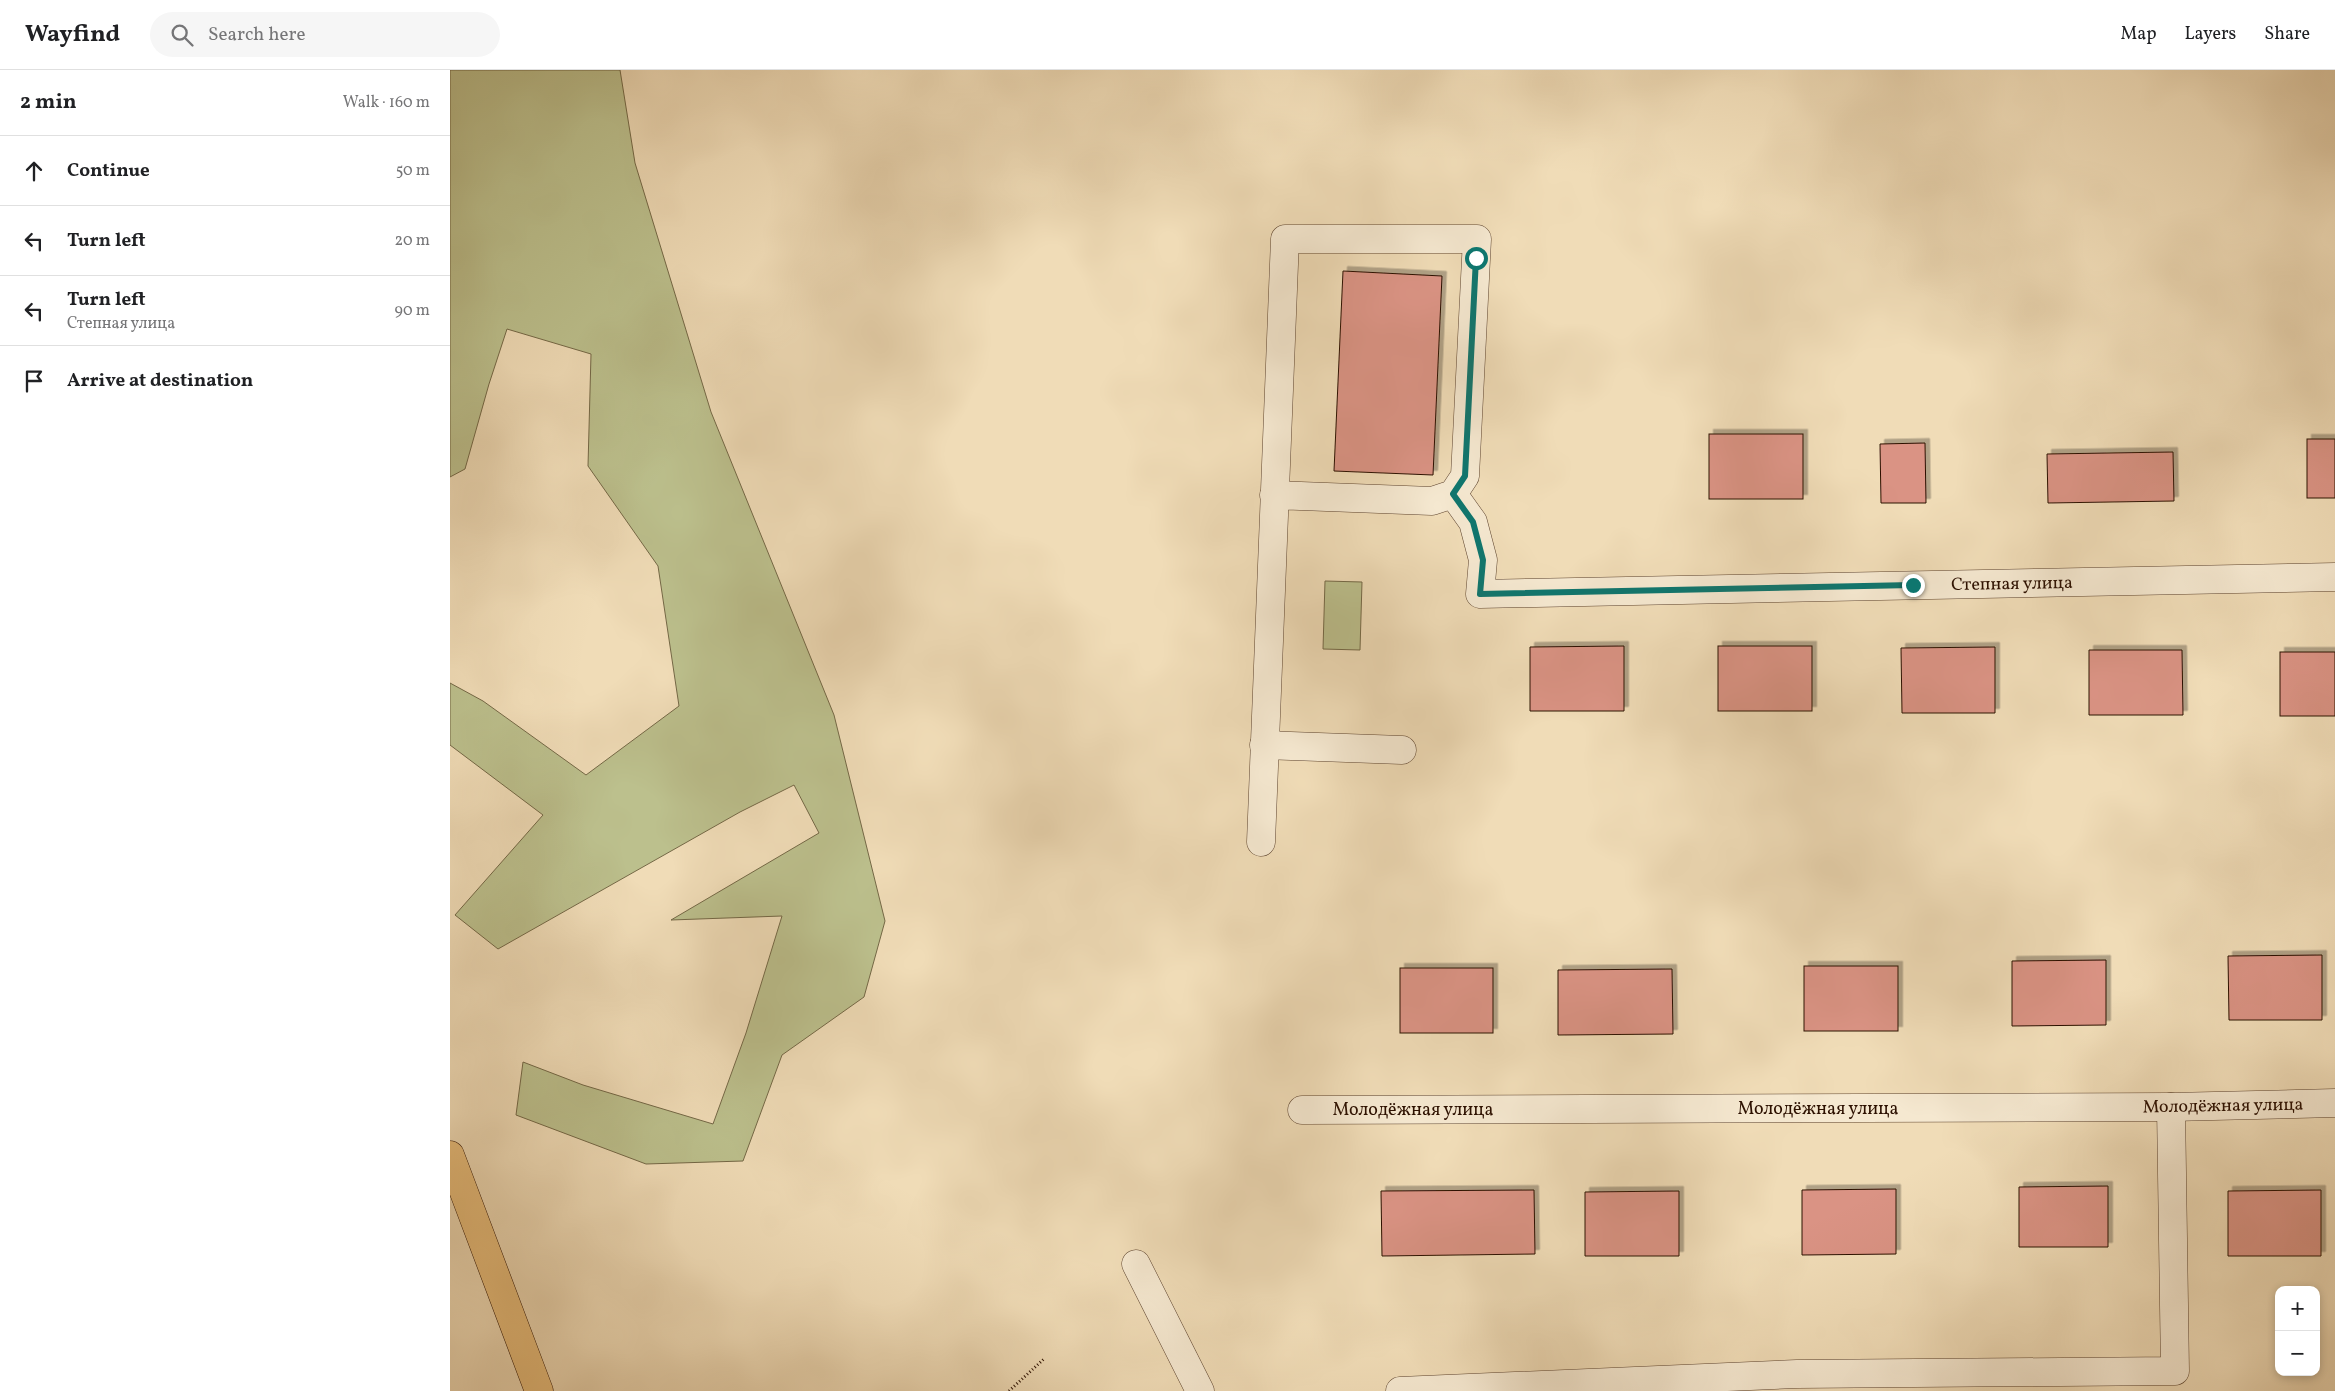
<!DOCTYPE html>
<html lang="en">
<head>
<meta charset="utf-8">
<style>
  body { margin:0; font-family:Vollkorn,serif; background:#f6f6f6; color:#202124 }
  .controls { position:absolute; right:15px; bottom:15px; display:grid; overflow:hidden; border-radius:10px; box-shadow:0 2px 8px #0003 }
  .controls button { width:45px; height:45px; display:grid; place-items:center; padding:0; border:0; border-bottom:1px solid #e0e0e0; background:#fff; color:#202124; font:25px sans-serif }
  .stop { position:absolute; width:15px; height:15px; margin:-11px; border:4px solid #0f766e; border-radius:50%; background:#fff }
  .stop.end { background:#0f766e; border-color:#fff; box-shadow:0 1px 5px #0008 }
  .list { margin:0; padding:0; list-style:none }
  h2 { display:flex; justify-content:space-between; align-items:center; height:65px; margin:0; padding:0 20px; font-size:21px }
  h2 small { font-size:16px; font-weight:400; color:#757577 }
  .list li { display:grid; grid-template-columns:32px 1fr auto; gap:15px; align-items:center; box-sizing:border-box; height:70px; padding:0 20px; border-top:1px solid #e0e0e0 }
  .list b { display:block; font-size:19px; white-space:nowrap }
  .list p { margin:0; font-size:16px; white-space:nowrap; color:#757577 }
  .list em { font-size:16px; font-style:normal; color:#757577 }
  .icon { flex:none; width:28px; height:28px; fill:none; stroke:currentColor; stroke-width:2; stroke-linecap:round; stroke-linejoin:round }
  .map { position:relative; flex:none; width:1885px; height:1321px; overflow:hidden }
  header { display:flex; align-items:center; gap:30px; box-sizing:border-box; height:70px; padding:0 25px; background:#fff; border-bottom:1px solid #e0e0e0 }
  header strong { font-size:24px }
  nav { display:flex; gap:28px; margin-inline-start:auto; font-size:18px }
  .search { width:350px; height:45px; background:#f6f6f6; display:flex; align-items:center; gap:12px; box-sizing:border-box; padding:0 18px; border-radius:28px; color:#757577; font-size:19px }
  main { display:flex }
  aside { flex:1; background:#fff }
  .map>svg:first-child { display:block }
  .green { fill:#bcc08d; stroke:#746846 }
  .building { fill:#da9384; stroke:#2c1000; filter:url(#shadow) }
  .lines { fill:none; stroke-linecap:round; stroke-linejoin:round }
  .minor-casing { stroke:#5d432e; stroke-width:29 }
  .major-casing { stroke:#2c1000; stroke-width:29 }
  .path { stroke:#2c1000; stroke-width:3; stroke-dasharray:1 2.5; stroke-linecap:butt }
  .minor { stroke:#f5e8d0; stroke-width:28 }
  .major { stroke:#e8be7c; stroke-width:28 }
  .route { stroke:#0f766e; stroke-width:6 }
  .labels { text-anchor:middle; stroke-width:4; stroke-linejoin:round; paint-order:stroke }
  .street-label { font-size:18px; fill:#2c1000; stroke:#f5e8d0 }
</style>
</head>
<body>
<header>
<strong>Wayfind</strong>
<div class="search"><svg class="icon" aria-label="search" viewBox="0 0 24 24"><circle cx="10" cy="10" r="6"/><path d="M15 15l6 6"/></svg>Search here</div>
<nav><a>Map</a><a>Layers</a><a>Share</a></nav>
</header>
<main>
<aside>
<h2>2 min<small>Walk · 160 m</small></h2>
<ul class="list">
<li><svg class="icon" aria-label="ahead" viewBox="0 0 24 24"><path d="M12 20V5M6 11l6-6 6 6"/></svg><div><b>Continue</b></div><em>50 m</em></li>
<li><svg class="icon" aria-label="left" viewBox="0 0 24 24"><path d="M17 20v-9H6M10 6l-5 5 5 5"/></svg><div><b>Turn left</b></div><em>20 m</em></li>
<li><svg class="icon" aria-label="left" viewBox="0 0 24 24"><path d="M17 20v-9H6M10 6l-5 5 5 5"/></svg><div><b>Turn left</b><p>Степная улица</p></div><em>90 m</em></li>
<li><svg class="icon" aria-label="arrive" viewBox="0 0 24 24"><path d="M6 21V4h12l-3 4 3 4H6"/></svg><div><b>Arrive at destination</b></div></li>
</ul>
</aside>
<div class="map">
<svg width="1885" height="1321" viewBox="0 0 1885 1321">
  <defs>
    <filter id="shadow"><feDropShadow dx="4.5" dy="-4.5" stdDeviation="0" flood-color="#0004"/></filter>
  </defs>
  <rect width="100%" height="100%" fill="#f0dcb7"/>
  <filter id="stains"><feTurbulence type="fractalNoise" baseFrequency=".004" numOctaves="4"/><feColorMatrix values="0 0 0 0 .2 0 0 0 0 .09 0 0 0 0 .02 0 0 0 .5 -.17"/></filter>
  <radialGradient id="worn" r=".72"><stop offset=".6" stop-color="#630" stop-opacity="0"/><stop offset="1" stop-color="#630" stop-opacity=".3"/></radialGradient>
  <!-- green -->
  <g class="green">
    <polygon points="0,0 170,0 185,93 261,342 384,645 435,851 414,927 332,985 293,1091 196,1094 66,1045 73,992 133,1015 263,1054 296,963 332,846 221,850 369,763 344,715 290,742 48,879 5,845 93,745 0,675 0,613 33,631 136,705 229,636 208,496 138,396 141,284 57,259 39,314 15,399 0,407"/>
    <polygon points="875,511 912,512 910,580 873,579"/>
  </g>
  <!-- building -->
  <g class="building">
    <polygon points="893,201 992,206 983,405 884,401"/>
    <rect x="1259" y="364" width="94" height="65"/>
    <rect x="1857" y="369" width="28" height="59"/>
    <polygon points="1475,373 1476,433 1431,433 1430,374"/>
    <polygon points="1723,382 1724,431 1598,433 1597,384"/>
    <polygon points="1174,576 1174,641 1080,641 1080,577"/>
    <rect x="1268" y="576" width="94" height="65"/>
    <polygon points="1545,577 1545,643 1452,643 1451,578"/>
    <polygon points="1639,580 1732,580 1733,645 1639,645"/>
    <rect x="1830" y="582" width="55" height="64"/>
    <polygon points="1872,885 1872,950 1779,950 1778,886"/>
    <polygon points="1656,890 1656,955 1562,956 1562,891"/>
    <rect x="1354" y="896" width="94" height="65"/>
    <rect x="950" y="898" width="93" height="65"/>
    <polygon points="1222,899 1223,964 1108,965 1108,900"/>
    <polygon points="1658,1116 1658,1177 1569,1177 1569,1117"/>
    <polygon points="1446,1119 1446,1184 1352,1185 1352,1120"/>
    <polygon points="1084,1120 1085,1184 932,1186 931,1121"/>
    <polygon points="1871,1120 1871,1186 1778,1186 1778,1121"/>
    <polygon points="1229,1121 1229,1186 1135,1186 1135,1122"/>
  </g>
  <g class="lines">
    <defs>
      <g id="minor">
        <polyline points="1003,424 1023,452 1033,490 1030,524 1885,507"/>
        <polyline points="814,675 952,680"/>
        <polyline points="811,772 835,169 1027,169 1015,406 1003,424 982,431 824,425"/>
        <polyline points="852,1040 1721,1037 1885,1033"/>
        <polyline points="686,1194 750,1321"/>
        <polyline points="950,1321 1347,1304 1725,1301 1721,1037"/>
      </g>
      <polyline id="major" points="0,1085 89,1321"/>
    </defs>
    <!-- minor casing -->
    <use href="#minor" class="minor-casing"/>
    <!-- major casing -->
    <use href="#major" class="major-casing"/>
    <!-- path -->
    <polyline class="path" points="559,1321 595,1288"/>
    <!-- minor -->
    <use href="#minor" class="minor"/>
    <!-- major -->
    <use href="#major" class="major"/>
  </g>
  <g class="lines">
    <!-- route -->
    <polyline class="route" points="1026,188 1015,406 1003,424 1023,452 1033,490 1030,524 1463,515"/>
  </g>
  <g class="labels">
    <!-- street labels -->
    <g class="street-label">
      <text transform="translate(1562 513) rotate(-1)" y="6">Степная улица</text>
      <text transform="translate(1773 1035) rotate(-1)" y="6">Молодёжная улица</text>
      <text x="1368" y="1044">Молодёжная улица</text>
      <text x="963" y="1045">Молодёжная улица</text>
    </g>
  </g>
  <rect width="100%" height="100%" filter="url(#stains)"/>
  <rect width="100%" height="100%" fill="url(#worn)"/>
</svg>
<div class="controls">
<button>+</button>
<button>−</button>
</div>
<div class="stop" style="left:1026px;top:188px"></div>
<div class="stop end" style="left:1463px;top:515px"></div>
</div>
</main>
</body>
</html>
